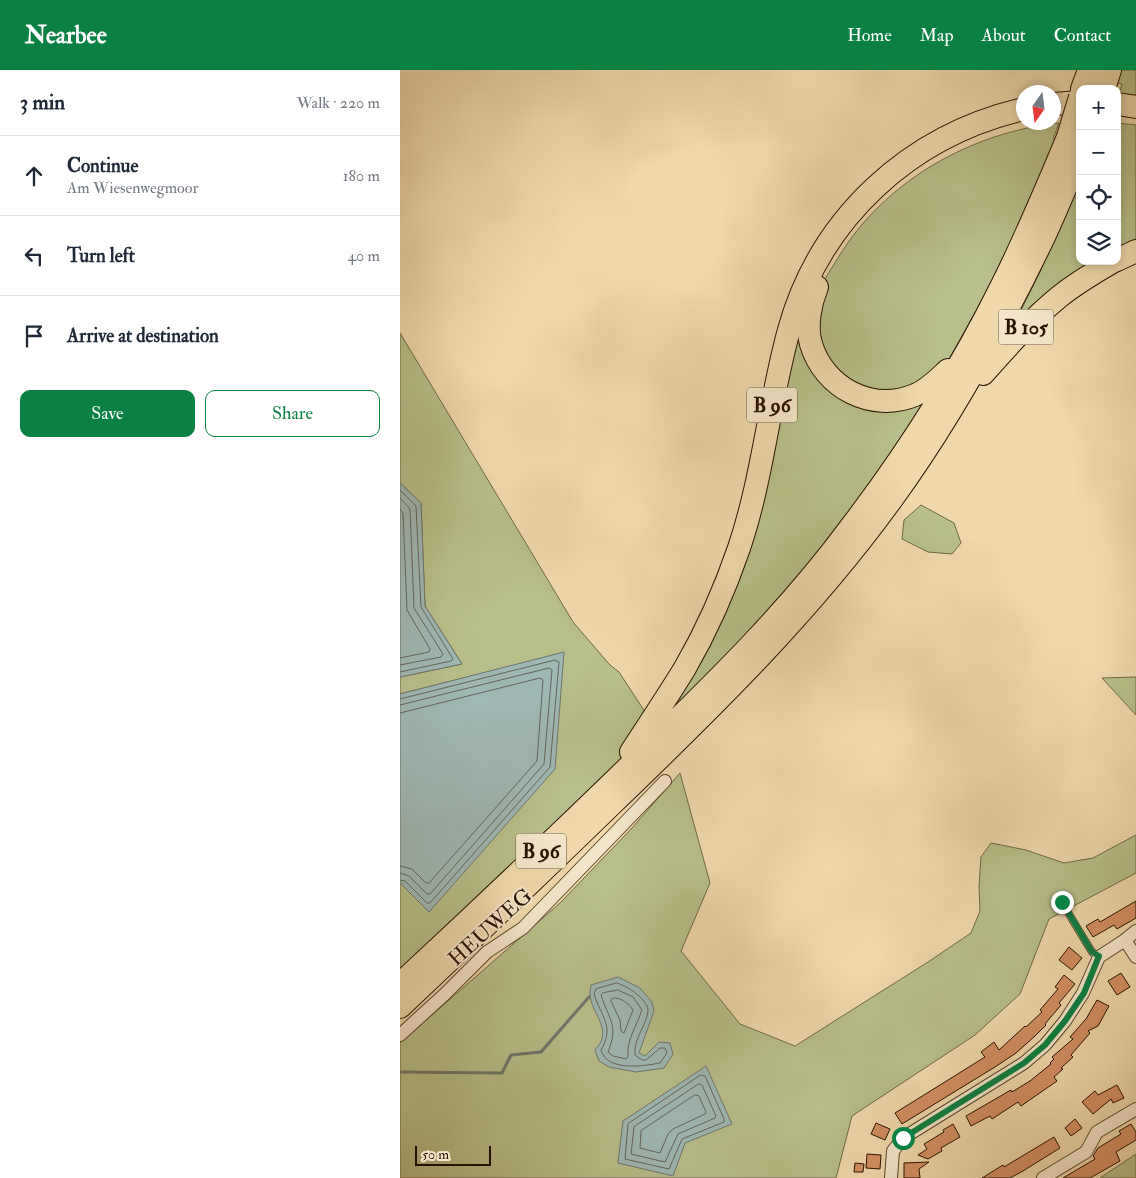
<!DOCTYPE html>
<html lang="en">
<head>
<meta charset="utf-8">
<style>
  body { margin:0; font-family:"IM FELL Double Pica",serif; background:#f2f2f3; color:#1f2937 }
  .controls { position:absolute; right:15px; top:15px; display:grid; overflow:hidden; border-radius:10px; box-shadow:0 2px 8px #0003 }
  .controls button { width:45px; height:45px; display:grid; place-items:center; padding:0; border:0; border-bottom:1px solid #e0e1e3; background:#fff; color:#1f2937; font:25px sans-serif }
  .compass { position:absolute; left:616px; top:15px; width:45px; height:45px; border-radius:50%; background:#fff; box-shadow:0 2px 8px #0003; rotate:194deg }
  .scale { position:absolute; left:15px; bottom:12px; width:76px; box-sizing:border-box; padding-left:5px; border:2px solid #271200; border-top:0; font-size:14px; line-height:18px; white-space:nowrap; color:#271200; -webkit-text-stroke:4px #f5e6ca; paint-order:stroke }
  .stop { position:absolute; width:15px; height:15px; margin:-11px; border:4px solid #0b8043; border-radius:50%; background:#fff }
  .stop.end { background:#0b8043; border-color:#fff; box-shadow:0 1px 5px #0008 }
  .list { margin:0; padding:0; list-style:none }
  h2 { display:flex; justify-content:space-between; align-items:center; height:65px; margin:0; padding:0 20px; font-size:21px }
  h2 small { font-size:16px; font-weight:400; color:#747a83 }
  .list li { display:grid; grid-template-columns:32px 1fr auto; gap:15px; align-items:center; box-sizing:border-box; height:80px; padding:0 20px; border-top:1px solid #e0e1e3 }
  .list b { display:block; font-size:19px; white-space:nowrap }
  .list p { margin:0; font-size:16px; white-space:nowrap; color:#747a83 }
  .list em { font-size:16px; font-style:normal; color:#747a83 }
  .actions { display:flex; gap:10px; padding:15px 20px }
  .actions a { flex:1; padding:11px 0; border:1px solid #0b8043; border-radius:10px; text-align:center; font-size:18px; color:#0b8043 }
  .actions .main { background:#0b8043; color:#fff }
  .icon { flex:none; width:28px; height:28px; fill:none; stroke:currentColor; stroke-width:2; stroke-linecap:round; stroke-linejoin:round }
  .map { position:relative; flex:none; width:736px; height:1108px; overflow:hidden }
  header { display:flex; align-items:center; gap:30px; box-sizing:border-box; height:70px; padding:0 25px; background:#0b8043; color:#fff }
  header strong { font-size:24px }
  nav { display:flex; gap:28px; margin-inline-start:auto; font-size:18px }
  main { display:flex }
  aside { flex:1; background:#fff }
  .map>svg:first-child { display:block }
  .green { fill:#b8bf8b; stroke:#706846 }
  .water { fill:#9eb8b4; stroke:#6e766c }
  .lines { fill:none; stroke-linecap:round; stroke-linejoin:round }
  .shore { stroke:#62655a; stroke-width:1 }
  .stream { stroke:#6e766c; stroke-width:3 }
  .building { fill:#d38f64; stroke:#271200 }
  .lane-casing { stroke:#59442b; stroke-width:8 }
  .street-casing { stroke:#59442b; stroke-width:14 }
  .highway-casing { stroke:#271200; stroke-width:24 }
  .lane { stroke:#f5e6ca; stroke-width:6 }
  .street { stroke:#f5e6ca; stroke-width:12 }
  .highway { stroke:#f0d8ad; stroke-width:22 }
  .highway-bridge-casing { stroke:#271200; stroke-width:24; stroke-linecap:butt }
  .highway-bridge { stroke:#f0d8ad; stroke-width:22 }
  .route { stroke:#0b8043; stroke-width:6 }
  .labels { text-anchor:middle; stroke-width:4; stroke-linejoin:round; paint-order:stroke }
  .shield { fill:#f5e6ca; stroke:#65523d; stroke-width:1 }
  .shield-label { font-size:20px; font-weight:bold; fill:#271200 }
  .street-label { font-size:21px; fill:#271200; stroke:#f5e6ca }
</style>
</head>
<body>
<header>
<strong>Nearbee</strong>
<nav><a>Home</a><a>Map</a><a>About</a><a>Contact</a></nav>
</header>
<main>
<aside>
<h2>3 min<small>Walk · 220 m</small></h2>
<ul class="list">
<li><svg class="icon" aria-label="ahead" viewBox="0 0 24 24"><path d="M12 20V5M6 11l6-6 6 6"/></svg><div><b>Continue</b><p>Am Wiesenwegmoor</p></div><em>180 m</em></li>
<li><svg class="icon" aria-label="left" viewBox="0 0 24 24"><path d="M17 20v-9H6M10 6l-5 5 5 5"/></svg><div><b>Turn left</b></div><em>40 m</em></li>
<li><svg class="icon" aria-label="arrive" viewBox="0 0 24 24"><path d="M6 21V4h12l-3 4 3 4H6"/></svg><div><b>Arrive at destination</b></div></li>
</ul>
<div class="actions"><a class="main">Save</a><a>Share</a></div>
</aside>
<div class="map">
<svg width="736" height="1108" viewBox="0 0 736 1108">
  <rect width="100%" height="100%" fill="#f0d8ad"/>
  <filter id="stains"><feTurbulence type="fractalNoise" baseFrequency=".004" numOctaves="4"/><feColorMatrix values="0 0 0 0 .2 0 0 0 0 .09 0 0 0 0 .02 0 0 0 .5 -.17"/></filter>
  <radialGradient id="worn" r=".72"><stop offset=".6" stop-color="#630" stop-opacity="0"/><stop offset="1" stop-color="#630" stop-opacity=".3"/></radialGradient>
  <!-- green -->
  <g class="green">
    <polygon points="721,0 736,0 736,34 717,30 722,14 717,13"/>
    <path d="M623,45V50C544,67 474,117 430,186C421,200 411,216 407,233C395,286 433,342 491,337C505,336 517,330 530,323L531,325C505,365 478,405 449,444C388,525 315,597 244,668C260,640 280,615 296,587C315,554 331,517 342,480C366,408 372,331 395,258C417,185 460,127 524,86C533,80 541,74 550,69C574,58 598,51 623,45Z"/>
    <path d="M659,53L653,69L655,70L618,156L589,218L546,294L526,315L460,324L415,274C417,259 416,235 420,221C423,210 432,198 438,188C484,111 572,62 659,53Z"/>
    <polygon points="717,53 736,55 736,178 717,186"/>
    <polygon points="680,110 680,191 707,191 602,278 641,200 654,165"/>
    <polygon points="0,263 173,552 210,595 219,602 247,645 211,714 0,914 0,813 29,841 164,583 0,624 0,607 62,594 25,536 21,433 0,413"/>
    <polygon points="521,435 554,453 561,473 552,484 528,482 502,469 504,450"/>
    <polygon points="736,607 736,645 702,608"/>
    <polygon points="280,703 310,813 281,881 340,954 395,976 528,892 571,863 580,841 579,816 581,787 591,773 626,780 664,793 693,788 736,765 736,803 649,849 620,924 575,965 452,1046 436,1108 0,1108 0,973 160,833 232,758"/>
    <polygon points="736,1084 736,1108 700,1108"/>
  </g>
  <!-- water -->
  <g class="water">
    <polygon points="0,413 21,433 25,536 62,594 0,607"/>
    <polygon points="164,582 155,699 29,842 0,813 0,624"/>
    <path d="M218,907L240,918L252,932L254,941L239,983L245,986L259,972L270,973L273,984L264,998L236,1002L209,997L199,991L195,980C197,977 201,973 202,969C207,950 185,937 191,915Z"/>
    <polygon points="306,996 332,1054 285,1073 273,1106 218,1093 223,1051"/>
  </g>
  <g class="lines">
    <!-- shore -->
    <g class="shore">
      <polyline points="0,420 16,436 21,537 53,589 51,591 0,602"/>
      <polyline points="0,428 10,439 14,538 43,584 41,587 0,595"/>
      <polyline points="0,439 3,443 7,540 30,579 29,582 0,588"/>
      <polyline points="0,629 155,590 159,592 150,697 30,833 27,833 5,811 0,810"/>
      <polyline points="0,635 149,598 152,600 144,694 30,824 27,824 9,806 0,803"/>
      <polyline points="0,643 140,608 143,610 137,691 29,813 26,813 12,799 0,796"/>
      <path d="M217,913C227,917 236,922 243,930C245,933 248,936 248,940C248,953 233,969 235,985L242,990H246L260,978H265L267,983L260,993C244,996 207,1002 201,980C215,956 201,947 194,924L196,919Z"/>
      <path d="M218,920L233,927L242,940C237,955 226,971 228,987L226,989L213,986L208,982C219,955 209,950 201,925L203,923Z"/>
      <path d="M213,928C221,927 229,934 233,940L224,963L221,961L220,950L211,931Z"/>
      <polygon points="301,1005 305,1006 324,1049 324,1052 282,1069 269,1099 225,1089 228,1054"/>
      <polygon points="299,1014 302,1015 316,1046 315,1048 278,1064 265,1092 231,1084 234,1057"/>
      <polygon points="295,1025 299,1026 306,1042 305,1044 273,1059 268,1064 260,1083 240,1078 241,1061"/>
    </g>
    <!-- stream -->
    <polyline class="stream" points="0,1002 102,1003 111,985 141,982 189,927"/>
  </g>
  <!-- building -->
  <g class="building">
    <polygon points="736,831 736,848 717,859 714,855 693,867 686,856 698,849 700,852"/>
    <polygon points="669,877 682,888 672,900 659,890"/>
    <polygon points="721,903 730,917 717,925 708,911"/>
    <polygon points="664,905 675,914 659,933 661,935 645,954 646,955 635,966 616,983 595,997 502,1054 495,1043 585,987 581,982 594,972 599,980 625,956 626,957 642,942 640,940 658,919 655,917"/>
    <polygon points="697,930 709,936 698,956 688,961 690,963 671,985 673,987 661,998 663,999 654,1007 657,1011 621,1036 618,1032 592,1049 590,1046 571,1056 566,1046 611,1020 612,1022 630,1011 651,994 650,993 654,989 652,987 673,969 670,967 686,949"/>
    <polygon points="717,1015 724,1028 713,1033 711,1029 693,1044 682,1032 695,1021 698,1025"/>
    <polygon points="675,1049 682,1058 671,1066 665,1058"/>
    <polygon points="476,1053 490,1059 485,1070 471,1064"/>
    <polygon points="553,1054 560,1067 541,1078 542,1081 528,1089 518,1085 527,1079 524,1074 544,1062 543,1060"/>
    <polygon points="731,1054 736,1062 736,1070 716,1082 720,1091 690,1108 663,1108 695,1089 693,1086 698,1078 721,1064 719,1061"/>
    <polygon points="654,1067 660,1078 623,1101 610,1108 582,1108 603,1095 604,1097"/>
    <polygon points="467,1084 481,1085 480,1099 466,1098"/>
    <polygon points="529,1092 519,1099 520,1108 504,1108 504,1093"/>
    <polygon points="455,1093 464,1094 463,1102 454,1102"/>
  </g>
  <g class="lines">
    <defs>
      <polyline id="lane" points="661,831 692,882 699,887"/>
      <g id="street">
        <polyline points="725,870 736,887"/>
        <polyline points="0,965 45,924 87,882 123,858 265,711"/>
        <polyline points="491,1108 493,1081 503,1068 624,993 645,975 665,951 683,923 699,887 725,870 736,861"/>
        <polyline points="643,1108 686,1082 697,1062 736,1039"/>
      </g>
      <g id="highway">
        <polyline points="682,19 689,0"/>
        <polyline points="704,19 710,0"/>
        <polyline points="654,34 680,32"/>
        <polyline points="717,34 736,37"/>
        <polyline points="717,190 736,181"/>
        <path d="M417,217C410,234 406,256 411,274C424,318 472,343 515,325C528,320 538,309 548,300"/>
        <path d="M583,304C607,277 631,250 659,227C676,213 695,202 714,191"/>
        <path d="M231,682C249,654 268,626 285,598C307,560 325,519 339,478C363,407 369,332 389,260C420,147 511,65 624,39"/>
        <path d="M0,914C83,837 165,759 246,680C318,610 390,539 450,458C507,383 559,302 601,217C626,168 647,117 668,67"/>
        <path d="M0,937C71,870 142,802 212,734C312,638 411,541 492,429C551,348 599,260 642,171C656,142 667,113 680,84"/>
      </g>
    </defs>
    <!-- lane casing -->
    <use href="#lane" class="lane-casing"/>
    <!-- street casing -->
    <use href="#street" class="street-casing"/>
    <!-- highway casing -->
    <use href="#highway" class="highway-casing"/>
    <!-- lane -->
    <use href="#lane" class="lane"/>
    <!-- street -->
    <use href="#street" class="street"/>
    <!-- highway -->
    <use href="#highway" class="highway"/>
    <defs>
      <polyline id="highway-bridge" points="668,67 680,27"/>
    </defs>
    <!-- highway-bridge casing -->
    <use href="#highway-bridge" class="highway-bridge-casing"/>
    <!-- highway-bridge -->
    <use href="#highway-bridge" class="highway-bridge"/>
  </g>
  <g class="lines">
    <!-- route -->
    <polyline class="route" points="503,1068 624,993 645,975 665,951 684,923 699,886 692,882 662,832"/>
  </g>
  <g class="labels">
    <!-- shield labels -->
    <g class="shield">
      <rect x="598.5" y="239.5" width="55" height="35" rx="4"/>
      <rect x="347" y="317.5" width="50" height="35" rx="4"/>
      <rect x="116" y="763.5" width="50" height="35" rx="4"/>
    </g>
    <g class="shield-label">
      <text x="626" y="264">B 105</text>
      <text x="372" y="342">B 96</text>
      <text x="141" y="788">B 96</text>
    </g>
    <!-- street labels -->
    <g class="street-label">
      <text transform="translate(90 857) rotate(-42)" y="7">HEUWEG</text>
    </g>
  </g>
  <rect width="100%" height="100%" filter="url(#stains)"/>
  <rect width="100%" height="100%" fill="url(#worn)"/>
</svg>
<div class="controls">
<button>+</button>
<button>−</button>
<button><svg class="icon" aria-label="locate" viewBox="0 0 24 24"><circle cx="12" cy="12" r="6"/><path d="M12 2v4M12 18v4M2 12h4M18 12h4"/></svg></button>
<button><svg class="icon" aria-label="layers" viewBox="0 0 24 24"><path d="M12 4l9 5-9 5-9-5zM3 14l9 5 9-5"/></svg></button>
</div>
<svg class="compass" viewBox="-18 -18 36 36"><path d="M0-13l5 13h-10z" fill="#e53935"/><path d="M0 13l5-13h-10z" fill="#747a83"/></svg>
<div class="scale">50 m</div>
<div class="stop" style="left:503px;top:1068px"></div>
<div class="stop end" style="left:662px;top:832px"></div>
</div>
</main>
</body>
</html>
